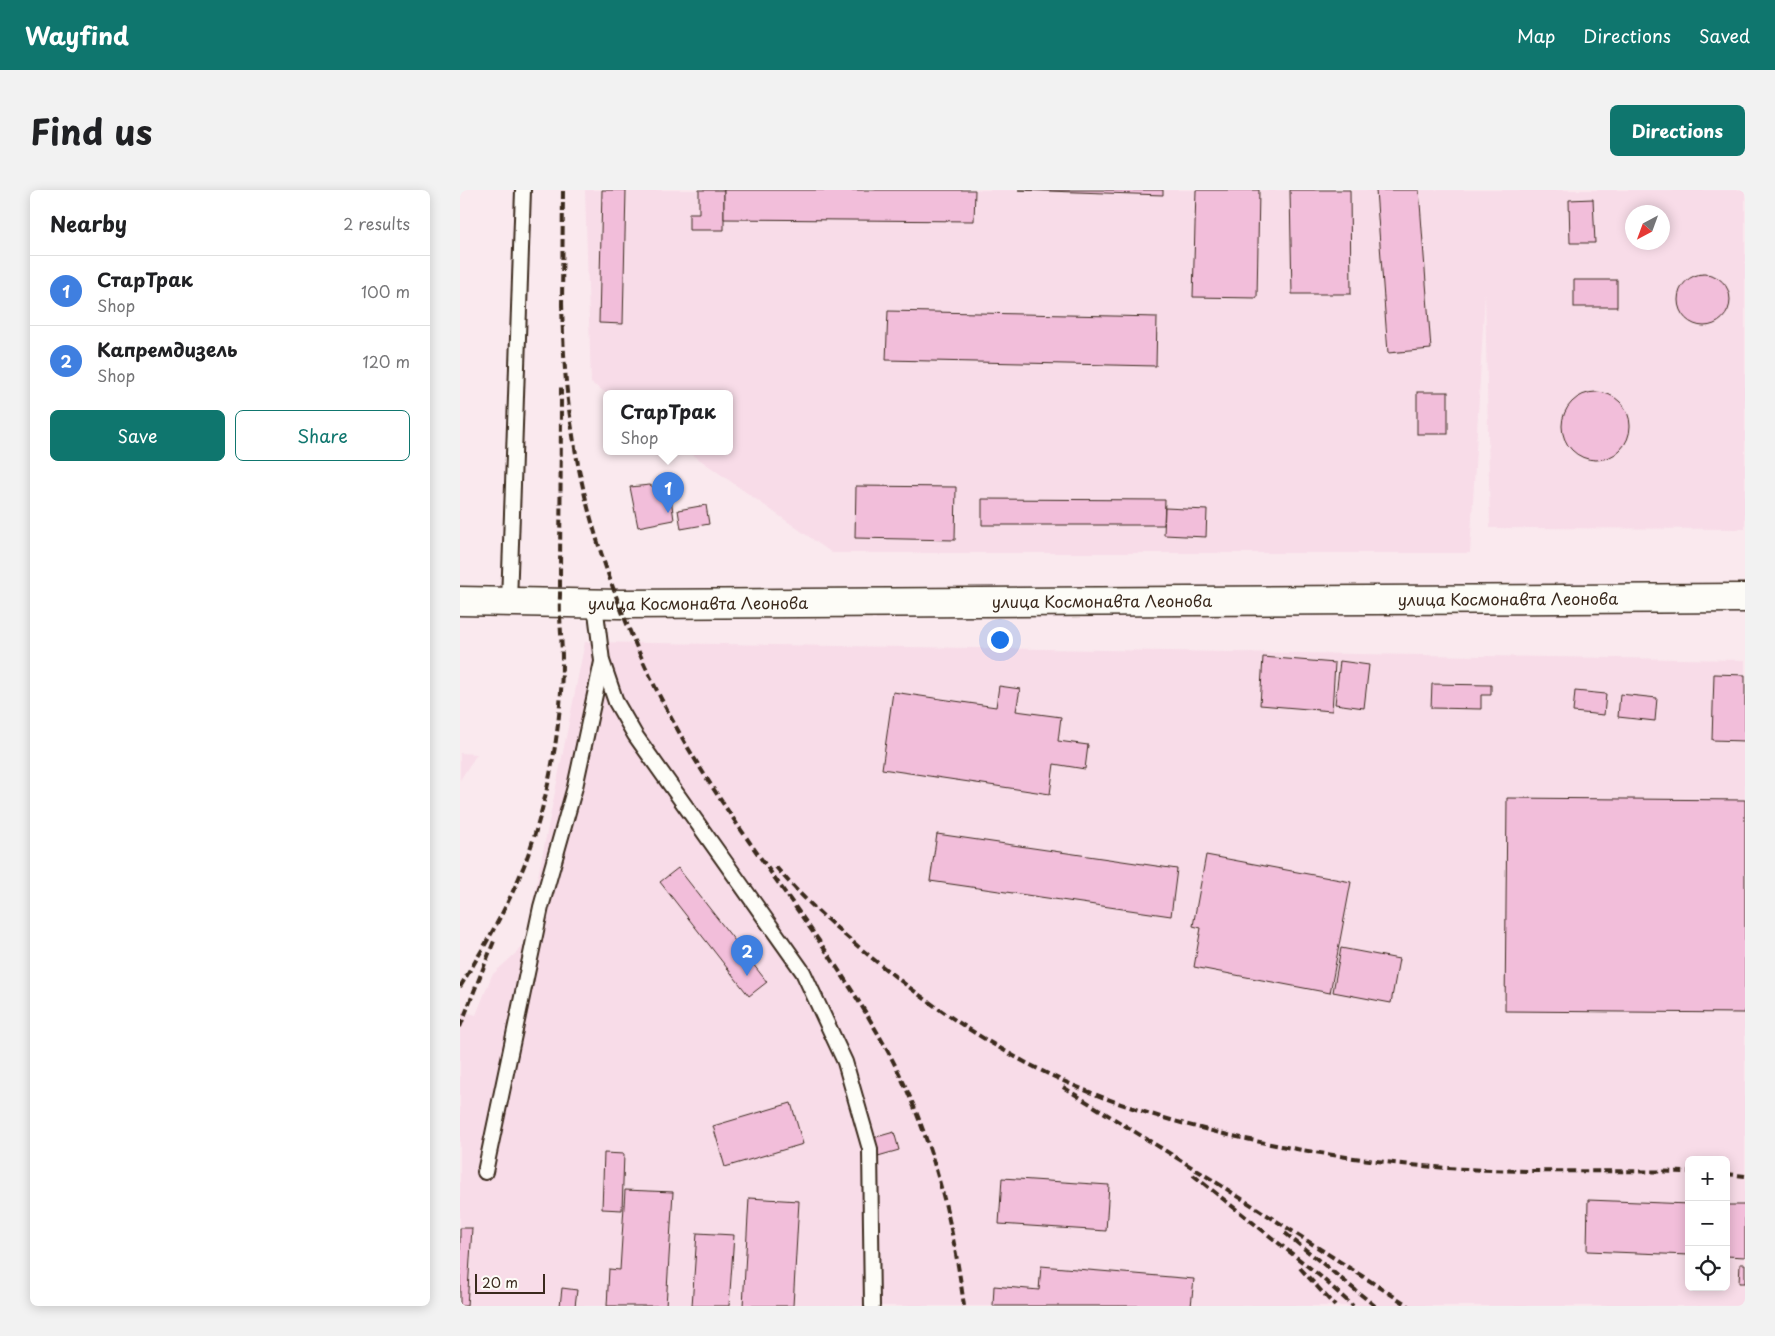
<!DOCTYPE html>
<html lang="en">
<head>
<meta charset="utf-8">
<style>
  body { margin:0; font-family:"Playpen Sans",sans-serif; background:#f2f2f2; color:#202124 }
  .controls { position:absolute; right:15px; bottom:15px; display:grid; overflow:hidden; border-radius:8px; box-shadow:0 2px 12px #0003 }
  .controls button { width:45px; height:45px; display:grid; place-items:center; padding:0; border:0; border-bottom:1px solid #e0e0e0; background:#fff; color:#202124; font:25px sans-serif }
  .compass { position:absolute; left:1165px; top:15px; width:45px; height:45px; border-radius:50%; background:#fff; box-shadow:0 2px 12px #0003; rotate:221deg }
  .scale { position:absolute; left:15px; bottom:12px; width:70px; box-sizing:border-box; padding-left:5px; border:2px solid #3b2a1e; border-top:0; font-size:14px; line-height:18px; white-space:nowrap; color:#3b2a1e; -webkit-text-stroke:4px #fdfcf7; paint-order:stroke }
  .you { position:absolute; left:539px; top:449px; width:18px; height:18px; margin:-12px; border:4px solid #fff; border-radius:50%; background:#1a73e8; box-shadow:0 0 0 8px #1a73e833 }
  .badge { display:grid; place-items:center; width:32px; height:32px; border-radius:50%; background:#0f766e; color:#fff; font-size:16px; font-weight:700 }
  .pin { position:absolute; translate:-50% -41px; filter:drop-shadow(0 1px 2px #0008) }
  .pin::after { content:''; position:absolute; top:26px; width:18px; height:15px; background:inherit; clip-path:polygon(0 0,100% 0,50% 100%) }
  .popup { position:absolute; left:143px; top:200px; width:130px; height:65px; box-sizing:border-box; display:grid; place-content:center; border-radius:8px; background:#fff; filter:drop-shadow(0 1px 4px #0005); font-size:16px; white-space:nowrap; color:#757577 }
  .popup b { font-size:19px; color:#202124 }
  .popup::after { content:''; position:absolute; left:50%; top:100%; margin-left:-10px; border:10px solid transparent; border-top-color:#fff }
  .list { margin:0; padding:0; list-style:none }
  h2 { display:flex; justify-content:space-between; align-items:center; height:65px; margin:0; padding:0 20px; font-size:21px }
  h2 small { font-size:16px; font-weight:400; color:#757577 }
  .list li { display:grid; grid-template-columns:32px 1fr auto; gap:15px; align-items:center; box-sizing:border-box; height:70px; padding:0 20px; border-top:1px solid #e0e0e0 }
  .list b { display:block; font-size:19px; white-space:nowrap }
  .list p { margin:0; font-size:16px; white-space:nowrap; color:#757577 }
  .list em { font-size:16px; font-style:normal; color:#757577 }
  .actions { display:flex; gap:10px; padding:15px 20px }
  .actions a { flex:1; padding:11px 0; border:1px solid #0f766e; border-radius:8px; text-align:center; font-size:18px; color:#0f766e }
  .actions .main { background:#0f766e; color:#fff }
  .icon { flex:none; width:28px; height:28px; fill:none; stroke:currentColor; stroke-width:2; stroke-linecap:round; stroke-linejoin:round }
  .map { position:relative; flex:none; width:1285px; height:1116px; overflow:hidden; border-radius:8px }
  header { display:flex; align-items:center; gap:30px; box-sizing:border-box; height:70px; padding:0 25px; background:#0f766e; color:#fff }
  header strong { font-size:24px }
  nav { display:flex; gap:28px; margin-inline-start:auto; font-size:18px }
  .intro { display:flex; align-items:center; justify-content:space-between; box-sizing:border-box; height:120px; padding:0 30px }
  h1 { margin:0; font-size:35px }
  .button { padding:12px 22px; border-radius:8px; background:#0f766e; color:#fff; font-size:18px; font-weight:700 }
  main { display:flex; gap:30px; padding:0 30px }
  aside { flex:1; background:#fff; border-radius:8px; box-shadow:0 2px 12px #0003 }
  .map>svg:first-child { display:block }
  .built { fill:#f8dce8; fill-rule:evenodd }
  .building { fill:#f2beda; stroke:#3b2a1e }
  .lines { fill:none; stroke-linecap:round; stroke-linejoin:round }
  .service-casing { stroke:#3b2a1e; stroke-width:18 }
  .tertiary-casing { stroke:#3b2a1e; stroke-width:31 }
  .service { stroke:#fdfcf7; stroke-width:14 }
  .tertiary { stroke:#fdfcf7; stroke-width:28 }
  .rail { stroke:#3b2a1e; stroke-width:4; stroke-dasharray:8 4; stroke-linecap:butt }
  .labels { text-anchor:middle; stroke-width:5; stroke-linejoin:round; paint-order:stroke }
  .street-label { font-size:16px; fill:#3b2a1e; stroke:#fdfcf7 }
</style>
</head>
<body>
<header>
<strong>Wayfind</strong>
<nav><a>Map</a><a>Directions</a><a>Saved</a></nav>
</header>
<div class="intro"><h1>Find us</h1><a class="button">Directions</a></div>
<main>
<aside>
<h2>Nearby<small>2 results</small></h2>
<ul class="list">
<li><span class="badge" style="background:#3f7fe0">1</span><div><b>СтарТрак</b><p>Shop</p></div><em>100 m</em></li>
<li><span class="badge" style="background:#3f7fe0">2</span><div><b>Капремдизель</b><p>Shop</p></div><em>120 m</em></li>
</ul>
<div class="actions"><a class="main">Save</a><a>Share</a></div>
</aside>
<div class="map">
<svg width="1285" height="1116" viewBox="0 0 1285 1116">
  <rect width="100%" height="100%" fill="#fae9ee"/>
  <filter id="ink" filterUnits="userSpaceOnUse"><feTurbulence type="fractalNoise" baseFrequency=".02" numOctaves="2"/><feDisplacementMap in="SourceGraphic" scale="10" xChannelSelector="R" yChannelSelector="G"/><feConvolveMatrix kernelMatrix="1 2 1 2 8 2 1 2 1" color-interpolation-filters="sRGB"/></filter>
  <g filter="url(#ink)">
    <!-- built -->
    <g class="built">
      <path d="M125,0H1285V339L1030,338L1025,103L1010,363H372L229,262H269V204H148L131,193ZM1172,22H1202V52H1172Z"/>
      <path d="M125,452L1285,470V1116H0V820L16,825L32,785L68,752L75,702ZM1229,970H1266V1097H1229Z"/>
      <polygon points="0,563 17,564 0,590"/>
    </g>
    <!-- building -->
    <g class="building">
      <polygon points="142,0 166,0 163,134 139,133"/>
      <polygon points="239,0 264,0 264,40 229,40 229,23 239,23"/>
      <polygon points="264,0 515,0 514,31 264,29"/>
      <polygon points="558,0 703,0 703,5"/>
      <polygon points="736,0 799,0 797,108 733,107"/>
      <polygon points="830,0 890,0 891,104 832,104"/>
      <polygon points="916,0 959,0 971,159 928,163"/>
      <polygon points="1133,9 1135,53 1110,53 1109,10"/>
      <circle cx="1244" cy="110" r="26"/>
      <rect x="1114" y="90" width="43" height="27"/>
      <polygon points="428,121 697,127 696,176 426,170"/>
      <rect x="957" y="202" width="31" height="42"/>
      <circle cx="1136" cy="236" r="34"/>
      <polygon points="190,295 211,308 214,330 178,337 170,297"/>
      <polygon points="396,296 496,297 495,350 395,348"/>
      <polygon points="522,309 705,310 704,335 522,335"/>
      <polygon points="246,315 249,334 221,339 218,320"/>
      <polygon points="705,318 747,320 746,347 704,345"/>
      <polygon points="803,467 875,473 872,521 800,515"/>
      <polygon points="880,471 909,475 904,518 875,514"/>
      <polygon points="1254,484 1285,485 1285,551 1252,550"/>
      <polygon points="972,494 1031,495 1031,505 1021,505 1021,519 971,518"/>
      <polygon points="539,496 560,499 556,521 601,527 598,551 628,555 625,579 594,574 590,604 422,579 433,502 536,517"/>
      <polygon points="1115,501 1146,504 1144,525 1113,522"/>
      <polygon points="1160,504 1197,508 1195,531 1158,527"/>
      <polygon points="1047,608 1285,610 1285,823 1045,821"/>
      <polygon points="477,644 717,679 711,726 470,691"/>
      <polygon points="746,665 891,692 870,803 734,777 741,738 733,736"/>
      <polygon points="218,678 307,792 289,806 200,692"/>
      <polygon points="881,758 939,769 931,813 873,802"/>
      <polygon points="331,913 343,954 265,977 253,936"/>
      <polygon points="434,942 439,960 418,966 413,948"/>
      <polygon points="144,963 164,964 162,1020 142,1019"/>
      <polygon points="542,988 649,995 646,1041 539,1034"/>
      <polygon points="165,1000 213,1002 206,1116 147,1116 149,1079 160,1080"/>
      <polygon points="289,1008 339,1011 333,1116 283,1116"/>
      <polygon points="1128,1010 1229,1014 1229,1065 1127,1061"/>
      <polygon points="1266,1015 1285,1015 1285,1067 1266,1066"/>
      <polygon points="0,1038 12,1038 7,1116 0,1116"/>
      <polygon points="237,1043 274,1045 269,1116 232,1116"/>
      <polygon points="1280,1074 1285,1074 1285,1093 1279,1093"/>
      <polygon points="581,1076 734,1089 731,1116 533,1116 534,1096 579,1100"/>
      <polygon points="102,1098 117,1100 115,1116 100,1116"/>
    </g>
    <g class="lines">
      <defs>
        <g id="service">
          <polyline points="49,412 63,0"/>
          <polyline points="135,414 142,471 156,512 175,545 343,782 385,872 410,959 412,1116"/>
          <polyline points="25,982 81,717 115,597 142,472"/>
        </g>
        <g id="tertiary">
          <path id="s1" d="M0,411L160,414L1285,408"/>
        </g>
      </defs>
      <!-- service casing -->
      <use href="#service" class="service-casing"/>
      <!-- tertiary casing -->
      <use href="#tertiary" class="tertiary-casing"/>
      <!-- service -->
      <use href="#service" class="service"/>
      <!-- tertiary -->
      <use href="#tertiary" class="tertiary"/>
      <!-- rail -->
      <g class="rail">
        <path d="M102,112C103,155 105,197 112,239C126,338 167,448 215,535C275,644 360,740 421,849C468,931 492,1023 504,1116"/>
        <polyline points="102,117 103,0"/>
        <path d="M316,677C346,713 382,743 418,773C474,818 534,859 599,889C708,939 845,965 963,976C1051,984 1140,980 1229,982"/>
        <path d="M0,797C24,757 48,717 65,673C88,612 102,536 102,470C102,448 99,427 100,405C100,336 101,267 101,197"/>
        <polyline points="0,837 34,751"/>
        <polyline points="603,897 754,991 949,1116"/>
        <polyline points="1266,984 1285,986"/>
        <polyline points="733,985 860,1086 893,1116"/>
        <polyline points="825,1043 915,1116"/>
        <polyline points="840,1078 875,1116"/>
      </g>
    </g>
  </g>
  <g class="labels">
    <!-- street labels -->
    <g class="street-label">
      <text dy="6" stroke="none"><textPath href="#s1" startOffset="1048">улица Космонавта Леонова</textPath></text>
      <text dy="6" stroke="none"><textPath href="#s1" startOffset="642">улица Космонавта Леонова</textPath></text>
      <text dy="6" stroke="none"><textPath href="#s1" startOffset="238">улица Космонавта Леонова</textPath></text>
    </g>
  </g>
</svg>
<div class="controls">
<button>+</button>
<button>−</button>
<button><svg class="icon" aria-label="locate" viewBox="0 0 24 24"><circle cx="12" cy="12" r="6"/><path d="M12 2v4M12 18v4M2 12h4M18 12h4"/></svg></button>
</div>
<svg class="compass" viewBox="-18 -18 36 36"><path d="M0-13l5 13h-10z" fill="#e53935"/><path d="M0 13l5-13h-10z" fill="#757577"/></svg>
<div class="scale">20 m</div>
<div class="you"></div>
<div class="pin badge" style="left:208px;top:323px;background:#3f7fe0">1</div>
<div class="popup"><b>СтарТрак</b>Shop</div>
<div class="pin badge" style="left:287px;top:786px;background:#3f7fe0">2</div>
</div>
</main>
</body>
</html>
